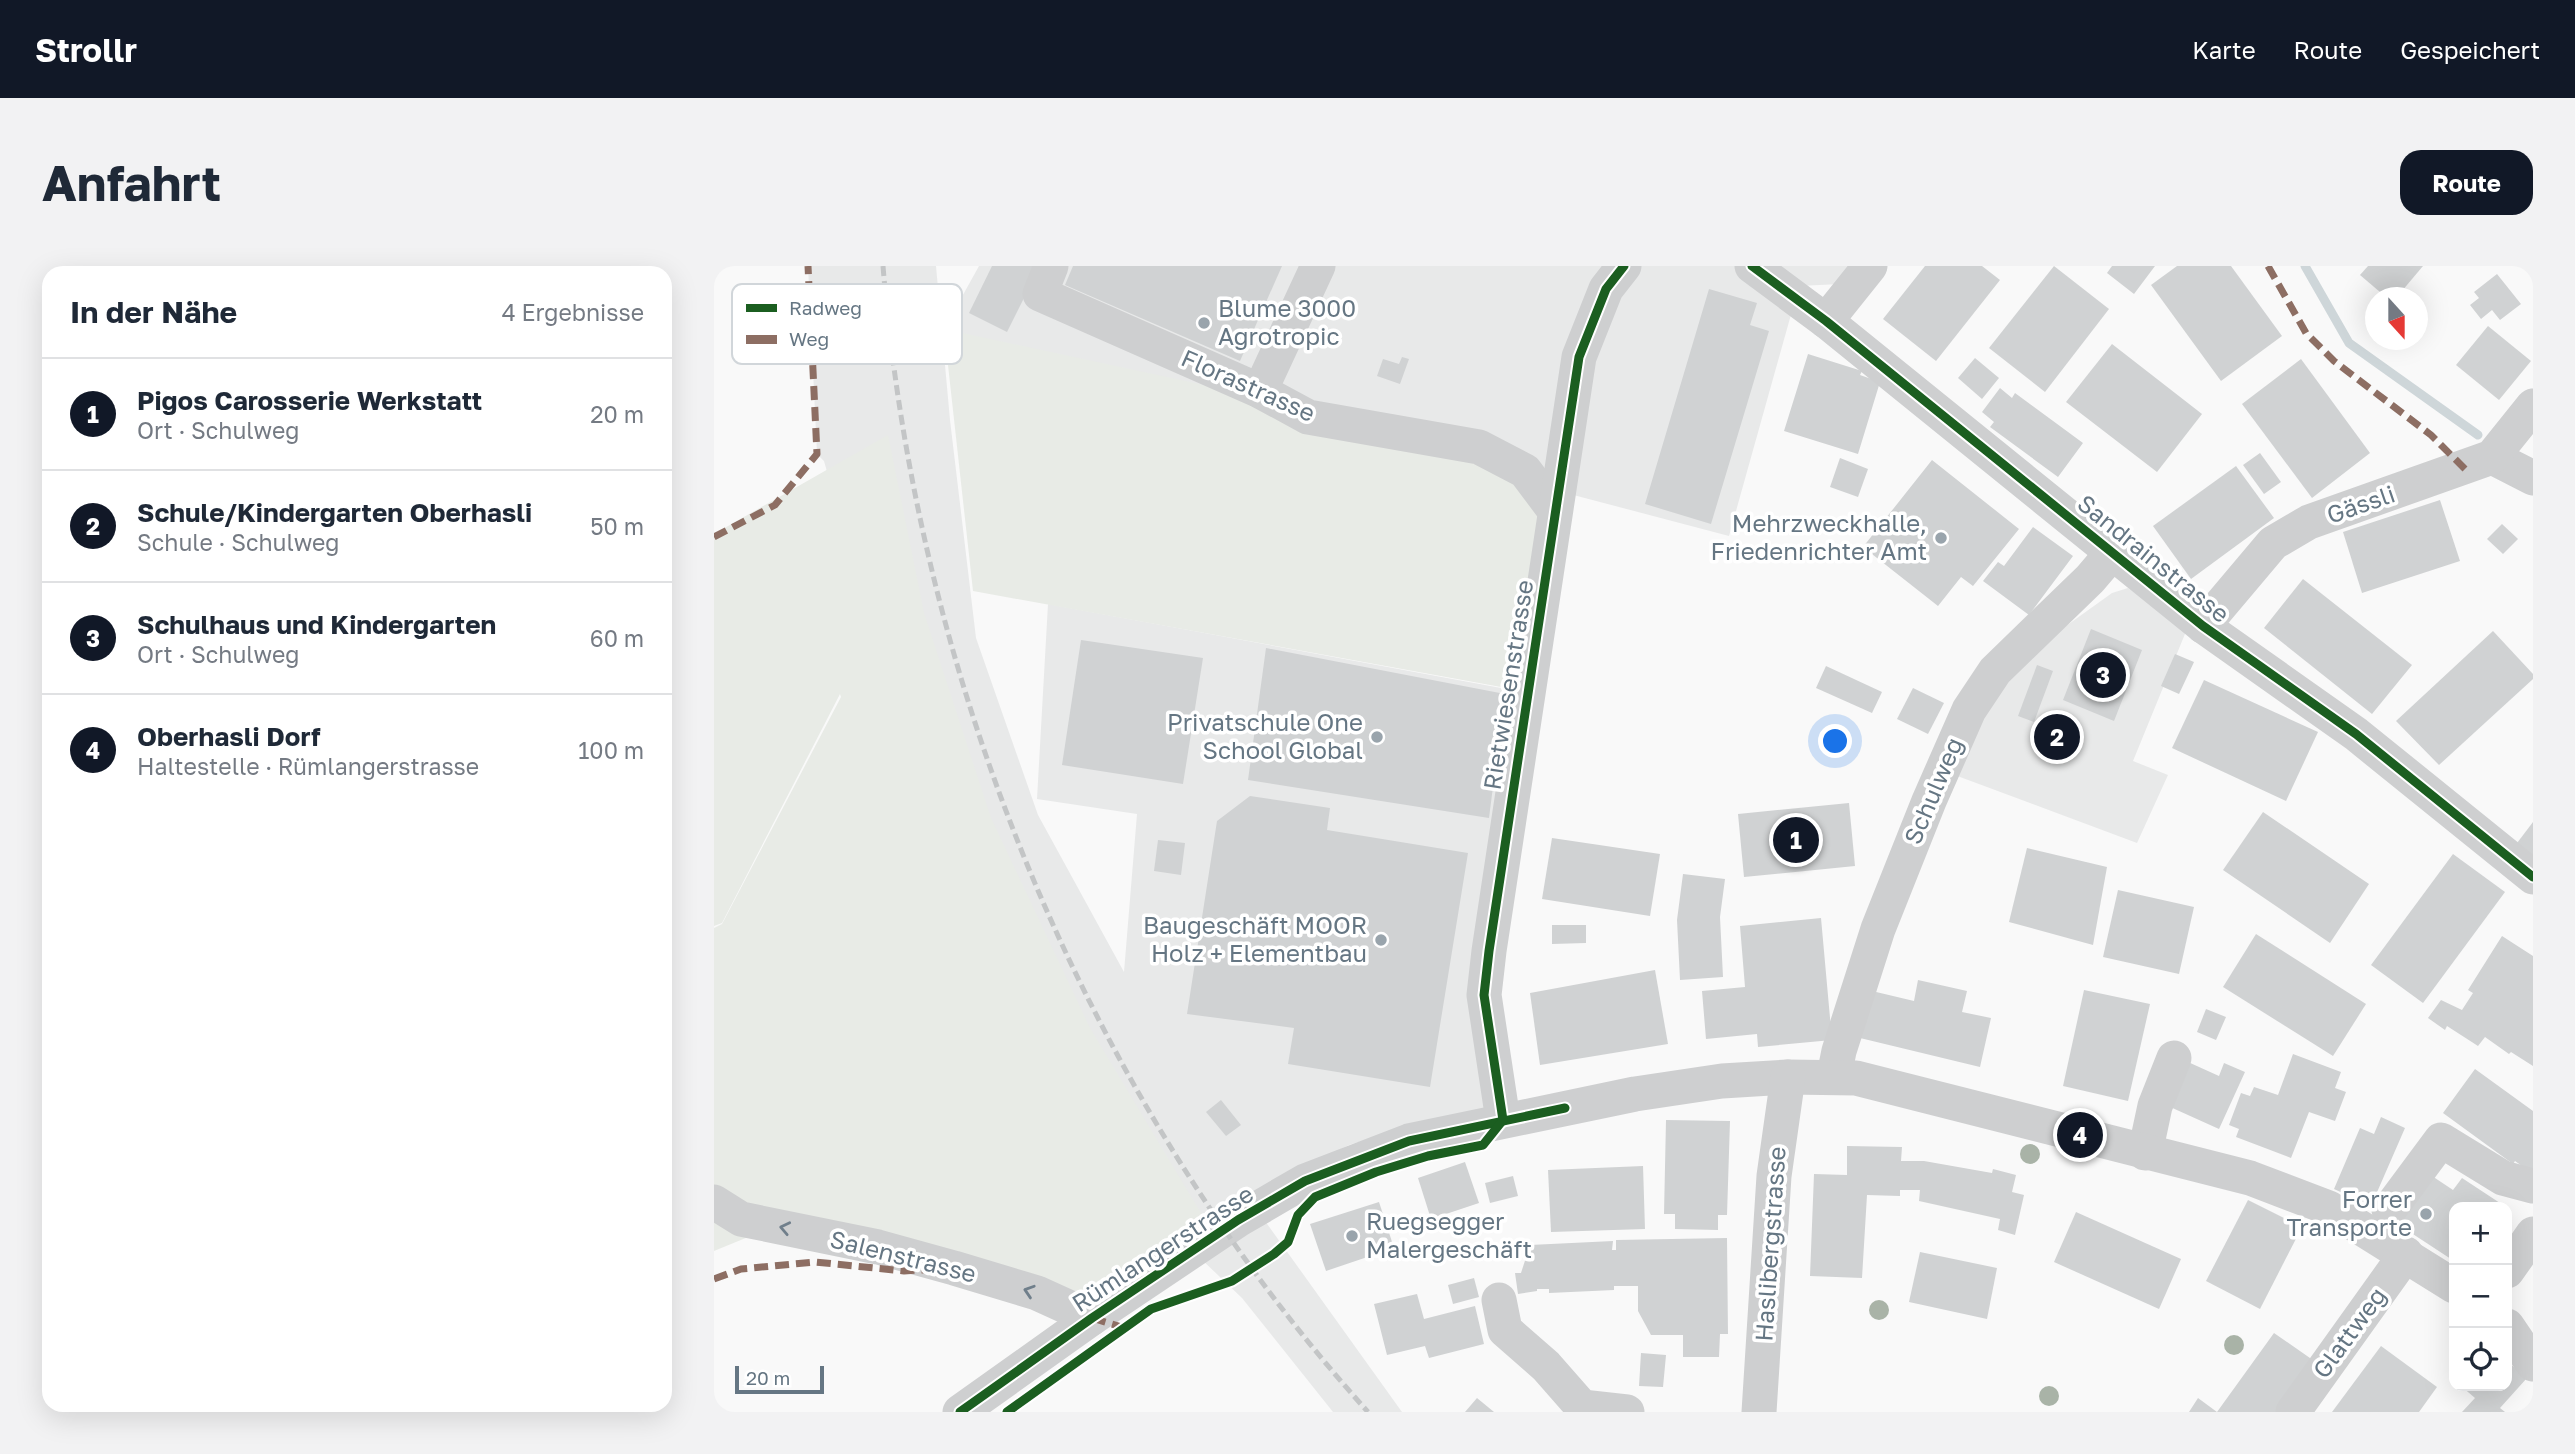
<!DOCTYPE html>
<html lang="de">
<head>
<meta charset="utf-8">
<style>
  body { margin:0; font-family:"Golos Text",sans-serif; background:#f2f2f3; color:#1f2937 }
  .controls { position:absolute; right:21px; bottom:21px; display:grid; overflow:hidden; border-radius:14px; box-shadow:0 7px 28px #0002 }
  .controls button { width:63px; height:63px; display:grid; place-items:center; padding:0; border:0; border-bottom:2px solid #e0e1e3; background:#fff; color:#1f2937; font:35px sans-serif }
  .compass { position:absolute; left:1651px; top:21px; width:63px; height:63px; border-radius:50%; background:#fff; box-shadow:0 7px 28px #0002; rotate:159deg }
  .scale { position:absolute; left:21px; bottom:18px; width:89px; box-sizing:border-box; padding-left:7px; border:4px solid #657683; border-top:0; font-size:19px; line-height:24px; white-space:nowrap; color:#657683; -webkit-text-stroke:5px #fff; paint-order:stroke }
  .you { position:absolute; left:1122px; top:476px; width:24px; height:24px; margin:-18px; border:5px solid #fff; border-radius:50%; background:#1a73e8; box-shadow:0 0 0 10px #1a73e833 }
  .badge { display:grid; place-items:center; width:46px; height:46px; border-radius:50%; background:#111827; color:#fff; font-size:23px; font-weight:700 }
  .pin { position:absolute; translate:-50% -50%; border:4px solid #fff; box-shadow:0 2px 7px #0006 }
  .list { margin:0; padding:0; list-style:none }
  h2 { display:flex; justify-content:space-between; align-items:center; height:91px; margin:0; padding:0 28px; font-size:30px }
  h2 small { font-size:23px; font-weight:400; color:#747a83 }
  .list li { display:grid; grid-template-columns:46px 1fr auto; gap:21px; align-items:center; box-sizing:border-box; height:112px; padding:0 28px; border-top:2px solid #e0e1e3 }
  .list b { display:block; font-size:26px; white-space:nowrap }
  .list p { margin:0; font-size:23px; white-space:nowrap; color:#747a83 }
  .list em { font-size:23px; font-style:normal; color:#747a83 }
  .icon { flex:none; width:38px; height:38px; fill:none; stroke:currentColor; stroke-width:2; stroke-linecap:round; stroke-linejoin:round }
  .map { position:relative; flex:none; width:1819px; height:1146px; overflow:hidden; border-radius:21px }
  header { display:flex; align-items:center; gap:42px; box-sizing:border-box; height:98px; padding:0 35px; background:#111827; color:#fff }
  header strong { font-size:33px }
  nav { display:flex; gap:38px; margin-inline-start:auto; font-size:24px }
  .intro { display:flex; align-items:center; justify-content:space-between; box-sizing:border-box; height:168px; padding:0 42px }
  h1 { margin:0; font-size:49px }
  .button { padding:18px 32px; border-radius:21px; background:#111827; color:#fff; font-size:24px; font-weight:700 }
  main { display:flex; gap:42px; padding:0 42px }
  aside { flex:1; background:#fff; border-radius:21px; box-shadow:0 7px 28px #0002 }
  .map>svg:first-child { display:block }
  .built { fill:#e8e9e9 }
  .green { fill:#e8ebe6 }
  .lines { fill:none; stroke-linecap:round; stroke-linejoin:round }
  .stream { stroke:#ced6d9; stroke-width:9 }
  .building { fill:#d0d2d3 }
  .minor { stroke:#cecfd0; stroke-width:35 }
  .rail { stroke:#c3c5c6; stroke-width:5; stroke-dasharray:10 5; stroke-linecap:butt }
  .quiet { stroke:#8d6e63; stroke-width:7; stroke-dasharray:14 7; stroke-linecap:butt }
  .cycleway-casing { stroke:#fff; stroke-width:13 }
  .cycleway { stroke:#1b5e20; stroke-width:9 }
  .tree { fill:#a9b3a7 }
  .oneway { stroke:#707f8b }
  .poi-dot { fill:#99a4ac; stroke:#fff; stroke-width:2.5 }
  .labels { text-anchor:middle; stroke-width:7; stroke-linejoin:round; paint-order:stroke }
  .poi-label { font-size:24px; fill:#657683; stroke:#fff; text-anchor:end }
  .street-label { font-size:24px; fill:#657683; stroke:#fff }
  .key { fill:#fff; stroke:#d1d6da; stroke-width:2 }
  .key-label { font-size:19px; fill:#657683 }
</style>
</head>
<body>
<header>
<strong>Strollr</strong>
<nav><a>Karte</a><a>Route</a><a>Gespeichert</a></nav>
</header>
<div class="intro"><h1>Anfahrt</h1><a class="button">Route</a></div>
<main>
<aside>
<h2>In der Nähe<small>4 Ergebnisse</small></h2>
<ul class="list">
<li><span class="badge">1</span><div><b>Pigos Carosserie Werkstatt</b><p>Ort · Schulweg</p></div><em>20 m</em></li>
<li><span class="badge">2</span><div><b>Schule/Kindergarten Oberhasli</b><p>Schule · Schulweg</p></div><em>50 m</em></li>
<li><span class="badge">3</span><div><b>Schulhaus und Kindergarten</b><p>Ort · Schulweg</p></div><em>60 m</em></li>
<li><span class="badge">4</span><div><b>Oberhasli Dorf</b><p>Haltestelle · Rümlangerstrasse</p></div><em>100 m</em></li>
</ul>
</aside>
<div class="map">
<svg width="1819" height="1146" viewBox="0 0 1819 1146">
  <rect width="100%" height="100%" fill="#f9f9f9"/>
  <!-- built -->
  <g class="built">
    <polygon points="94,0 222,0 236,154 262,372 324,549 410,706 423,548 323,533 334,338 798,424 772,843 708,856 635,879 536,928 551,955 688,1146 619,1146 528,1032 485,991 169,400 110,195 103,188"/>
    <polygon points="265,0 1140,0 1126,18 1085,20 1015,270 230,63"/>
    <polygon points="1414,322 1473,363 1419,495 1454,509 1423,577 1238,508 1269,446 1320,383 1398,327"/>
  </g>
  <!-- green -->
  <g class="green">
    <polygon points="230,63 504,122 771,193 799,215 829,257 798,423 259,325"/>
    <polygon points="174,169 210,347 277,552 376,762 494,959 381,1032 80,952 0,985 0,662 8,658 127,431 126,428 8,657 0,660 0,268"/>
  </g>
  <g class="lines">
    <!-- stream -->
    <polyline class="stream" points="1591,0 1635,77 1764,169"/>
  </g>
  <!-- building -->
  <g class="building">
    <polygon points="278,0 326,0 293,66 255,47"/>
    <polygon points="359,0 568,0 526,95 351,19"/>
    <polygon points="1211,0 1268,0 1286,14 1222,95 1169,53"/>
    <polygon points="1340,0 1395,43 1331,126 1275,82"/>
    <polygon points="1398,0 1441,0 1420,28 1393,7"/>
    <polygon points="1463,0 1517,0 1568,70 1507,115 1437,19"/>
    <polygon points="1654,0 1709,0 1682,32 1673,32 1646,9"/>
    <polygon points="1783,8 1807,38 1786,54 1778,44 1767,53 1756,39 1765,32 1760,26"/>
    <polygon points="995,23 1043,37 1036,59 1055,65 997,258 931,238"/>
    <polygon points="1774,60 1817,95 1785,134 1742,99"/>
    <polygon points="1398,78 1488,148 1443,206 1352,136"/>
    <polygon points="1094,88 1148,105 1146,109 1166,116 1144,188 1070,165"/>
    <polygon points="688,91 695,93 686,118 663,110 669,93 685,98"/>
    <polygon points="1261,92 1285,112 1268,133 1244,112"/>
    <polygon points="1587,93 1656,187 1598,232 1528,138"/>
    <polygon points="1286,122 1298,132 1301,127 1369,177 1344,211 1276,161 1280,156 1268,146"/>
    <polygon points="1546,187 1567,216 1550,228 1529,199"/>
    <polygon points="1126,192 1154,203 1144,231 1116,221"/>
    <polygon points="1218,194 1305,263 1259,320 1247,311 1224,340 1149,281"/>
    <polygon points="1522,200 1560,252 1477,313 1439,260"/>
    <polygon points="1726,234 1746,295 1648,327 1629,266"/>
    <polygon points="1788,258 1804,273 1789,288 1773,273"/>
    <polygon points="1319,261 1359,290 1315,349 1269,315 1284,296 1290,300"/>
    <polygon points="1589,313 1698,399 1658,448 1550,362"/>
    <polygon points="1377,363 1428,384 1400,455 1349,434"/>
    <polygon points="1779,365 1819,408 1819,413 1725,499 1682,455"/>
    <polygon points="367,374 489,392 469,518 348,499"/>
    <polygon points="552,382 791,428 775,552 534,514"/>
    <polygon points="1461,388 1480,396 1465,428 1447,420"/>
    <polygon points="1323,399 1339,405 1320,456 1304,450"/>
    <polygon points="1112,400 1168,426 1158,447 1102,422"/>
    <polygon points="1490,414 1604,466 1572,535 1458,482"/>
    <polygon points="1199,422 1230,437 1214,468 1183,453"/>
    <polygon points="536,530 616,542 613,564 754,587 716,821 574,798 580,762 473,748 503,555"/>
    <polygon points="1135,537 1141,600 1030,611 1024,548"/>
    <polygon points="1549,546 1655,618 1616,677 1509,604"/>
    <polygon points="1819,556 1819,595 1800,581"/>
    <polygon points="838,572 946,588 936,650 828,633"/>
    <polygon points="444,574 471,577 467,609 440,605"/>
    <polygon points="1313,582 1393,601 1379,679 1295,656"/>
    <polygon points="1739,588 1791,626 1709,737 1657,699"/>
    <polygon points="969,608 1011,613 1006,651 1009,711 966,714 963,654"/>
    <polygon points="1404,624 1480,641 1465,708 1389,691"/>
    <polygon points="1107,652 1118,774 1044,781 1043,768 992,773 988,725 1031,721 1026,660"/>
    <polygon points="838,659 872,659 872,677 838,678"/>
    <polygon points="1542,668 1652,738 1619,790 1509,721"/>
    <polygon points="1788,670 1819,690 1819,800 1797,786 1795,788 1771,771 1764,780 1733,760 1731,764 1714,752 1727,734 1748,744 1759,727 1754,724"/>
    <polygon points="941,704 954,778 826,799 816,727"/>
    <polygon points="1204,714 1253,725 1248,746 1277,752 1266,801 1146,772 1158,725 1200,735"/>
    <polygon points="1370,724 1436,738 1414,835 1349,820"/>
    <polygon points="1492,743 1512,751 1502,774 1483,766"/>
    <polygon points="1579,788 1627,806 1621,822 1632,826 1621,855 1595,846 1577,892 1522,871 1525,863 1515,859 1527,827 1536,830 1540,821 1564,829"/>
    <polygon points="1474,796 1505,810 1510,797 1531,806 1505,863 1454,840"/>
    <polygon points="1761,803 1819,845 1819,908 1801,895 1799,898 1729,847"/>
    <polygon points="507,834 527,859 512,870 492,846"/>
    <polygon points="1667,851 1691,862 1657,940 1620,923 1646,862 1660,868"/>
    <polygon points="952,854 1016,855 1013,949 1004,949 1004,964 961,963 961,948 950,948"/>
    <polygon points="1133,880 1188,881 1187,895 1210,895 1278,907 1279,903 1302,909 1298,926 1310,929 1301,969 1284,964 1286,953 1205,935 1206,924 1186,924 1186,930 1153,929 1148,1012 1096,1010 1100,908 1133,909"/>
    <polygon points="751,896 765,937 717,953 704,912"/>
    <polygon points="929,900 931,963 837,966 834,904"/>
    <polygon points="1712,906 1739,924 1748,912 1792,941 1740,941 1740,995 1679,955"/>
    <polygon points="799,910 804,930 776,937 771,917"/>
    <polygon points="1534,934 1588,961 1546,1043 1492,1015"/>
    <polygon points="665,936 680,982 612,1005 596,958"/>
    <polygon points="1362,946 1467,993 1445,1043 1340,996"/>
    <polygon points="1013,972 1014,1068 1006,1068 1005,1091 969,1091 969,1069 937,1069 924,1045 924,1020 900,1020 900,1024 835,1027 835,1023 823,1023 823,1025 804,1028 801,1007 807,1007 816,979 899,975 898,984 902,984 902,974"/>
    <polygon points="1206,986 1283,1002 1273,1053 1195,1036"/>
    <polygon points="760,1012 765,1031 739,1038 734,1019"/>
    <polygon points="703,1028 710,1053 761,1040 770,1078 715,1092 711,1080 673,1089 660,1038"/>
    <polygon points="1560,1067 1606,1099 1573,1146 1475,1146 1484,1132 1503,1146"/>
    <polygon points="1667,1080 1723,1121 1705,1146 1618,1146"/>
    <polygon points="927,1087 952,1089 949,1121 925,1120"/>
    <polygon points="1793,1095 1813,1112 1786,1142 1791,1146 1748,1146 1761,1132 1747,1120 1793,1120"/>
    <polygon points="763,1132 780,1146 751,1146"/>
  </g>
  <g class="lines">
    <!-- minor -->
    <g class="minor">
      <polyline points="337,0 326,28 546,125 594,151 765,181 811,205 841,245"/>
      <polyline points="1038,0 1112,55 1489,360 1642,468 1819,611"/>
      <polyline points="1112,55 1156,0"/>
      <polyline points="546,125 604,0"/>
      <polyline points="1778,191 1819,212"/>
      <polyline points="1489,360 1559,277 1595,256 1778,191 1819,140"/>
      <polyline points="1120,810 1125,785 1164,663 1215,535 1255,444 1281,405 1376,313 1399,286"/>
      <polyline points="789,854 770,729 775,685 865,91 892,23 910,0"/>
      <polyline points="1431,887 1441,840 1460,792"/>
      <polyline points="0,936 27,953 164,981 240,1002 323,1027 378,1052"/>
      <polyline points="1675,944 1727,874 1789,912 1819,920"/>
      <polyline points="1793,1005 1819,968"/>
      <polyline points="785,1034 791,1064 832,1100 868,1141 913,1146"/>
      <polyline points="1793,1060 1819,1098"/>
      <polyline points="246,1146 378,1052 524,954 591,915 695,875 921,828 1008,815 1074,811 1142,812 1536,912 1615,942 1740,1020"/>
      <polyline points="1045,1146 1060,910 1074,811"/>
      <polyline points="1579,1146 1692,988"/>
    </g>
    <!-- rail -->
    <path class="rail" d="M169,0C203,418 373,833 654,1146"/>
    <!-- quiet -->
    <g class="quiet">
      <polyline points="1554,0 1592,67 1620,95 1717,169 1751,203"/>
      <polyline points="0,271 61,239 103,188 94,0"/>
      <polyline points="0,1013 27,1003 101,996 190,1005 240,1002"/>
      <polyline points="378,1052 411,1062"/>
    </g>
    <defs>
      <g id="cycleway">
        <polyline points="1038,0 1112,55 1489,360 1642,468 1819,611"/>
        <polyline points="789,854 770,729 775,685 865,91 892,23 910,0"/>
        <polyline points="246,1146 378,1052 524,954 591,915 695,875 851,842"/>
        <polyline points="293,1146 437,1043 518,1015 560,988 574,976 584,949 601,931 662,906 714,890 769,879 789,854"/>
      </g>
    </defs>
    <!-- cycleway casing -->
    <use href="#cycleway" class="cycleway-casing"/>
    <!-- cycleway -->
    <use href="#cycleway" class="cycleway"/>
  </g>
  <!-- trees -->
  <g class="tree">
    <circle cx="1316" cy="888" r="10"/>
    <circle cx="1165" cy="1044" r="10"/>
    <circle cx="1520" cy="1079" r="10"/>
    <circle cx="1335" cy="1130" r="10"/>
  </g>
  <!-- one-way arrows -->
  <defs><path id="oneway-chevron" d="M-2-3.5L2.5 0L-2 3.5" fill="none" stroke-width="1.6" stroke-linecap="round" stroke-linejoin="round" transform="scale(1.75)"/></defs>
  <g class="oneway">
    <use href="#oneway-chevron" transform="translate(71 962) rotate(-168)"/>
    <use href="#oneway-chevron" transform="translate(315 1025) rotate(-162)"/>
  </g>
  <!-- markers -->
  <g class="poi-dot">
    <circle cx="490" cy="57" r="7"/>
    <circle cx="1227" cy="272" r="7"/>
    <circle cx="663" cy="471" r="7"/>
    <circle cx="667" cy="674" r="7"/>
    <circle cx="1712" cy="948" r="7"/>
    <circle cx="638" cy="970" r="7"/>
  </g>
  <g class="labels">
    <!-- poi labels -->
    <g class="poi-label">
      <text x="504" y="51" text-anchor="start">Blume 3000<tspan x="504" dy="28">Agrotropic</tspan></text>
      <text x="1213" y="266">Mehrzweckhalle,<tspan x="1213" dy="28">Friedenrichter Amt</tspan></text>
      <text x="649" y="465">Privatschule One<tspan x="649" dy="28">School Global</tspan></text>
      <text x="653" y="668">Baugeschäft MOOR<tspan x="653" dy="28">Holz + Elementbau</tspan></text>
      <text x="1698" y="942">Forrer<tspan x="1698" dy="28">Transporte</tspan></text>
      <text x="652" y="964" text-anchor="start">Ruegsegger<tspan x="652" dy="28">Malergeschäft</tspan></text>
    </g>
    <!-- street labels -->
    <g class="street-label">
      <text transform="translate(534 120) rotate(24)" y="8">Florastrasse</text>
      <text transform="translate(1647 239) rotate(-19)" y="8">Gässli</text>
      <text transform="translate(1439 293) rotate(39)" y="8">Sandrainstrasse</text>
      <text transform="translate(795 419) rotate(-81)" y="8">Rietwiesenstrasse</text>
      <text transform="translate(1220 525) rotate(-67)" y="8">Schulweg</text>
      <text transform="translate(1057 978) rotate(-86)" y="8">Haslibergstrasse</text>
      <text transform="translate(449 983) rotate(-33)" y="8">Rümlangerstrasse</text>
      <text transform="translate(189 991) rotate(14)" y="8">Salenstrasse</text>
      <text transform="translate(1636 1067) rotate(-54)" y="8">Glattweg</text>
    </g>
  </g>
  <!-- legend -->
  <rect x="18" y="18" width="230" height="80" rx="10" class="key"/>
  <rect x="32" y="38" width="31" height="8" fill="#1b5e20"/>
  <rect x="32" y="69" width="31" height="9" fill="#8d6e63"/>
  <g class="key-label">
    <text x="75" y="49">Radweg</text>
    <text x="75" y="80">Weg</text>
  </g>
</svg>
<div class="controls">
<button>+</button>
<button>−</button>
<button><svg class="icon" aria-label="locate" viewBox="0 0 24 24"><circle cx="12" cy="12" r="6"/><path d="M12 2v4M12 18v4M2 12h4M18 12h4"/></svg></button>
</div>
<svg class="compass" viewBox="-18 -18 36 36"><path d="M0-13l5 13h-10z" fill="#e53935"/><path d="M0 13l5-13h-10z" fill="#747a83"/></svg>
<div class="scale">20 m</div>
<div class="you"></div>
<div class="pin badge" style="left:1082px;top:574px">1</div>
<div class="pin badge" style="left:1343px;top:471px">2</div>
<div class="pin badge" style="left:1389px;top:409px">3</div>
<div class="pin badge" style="left:1366px;top:869px">4</div>
</div>
</main>
</body>
</html>
